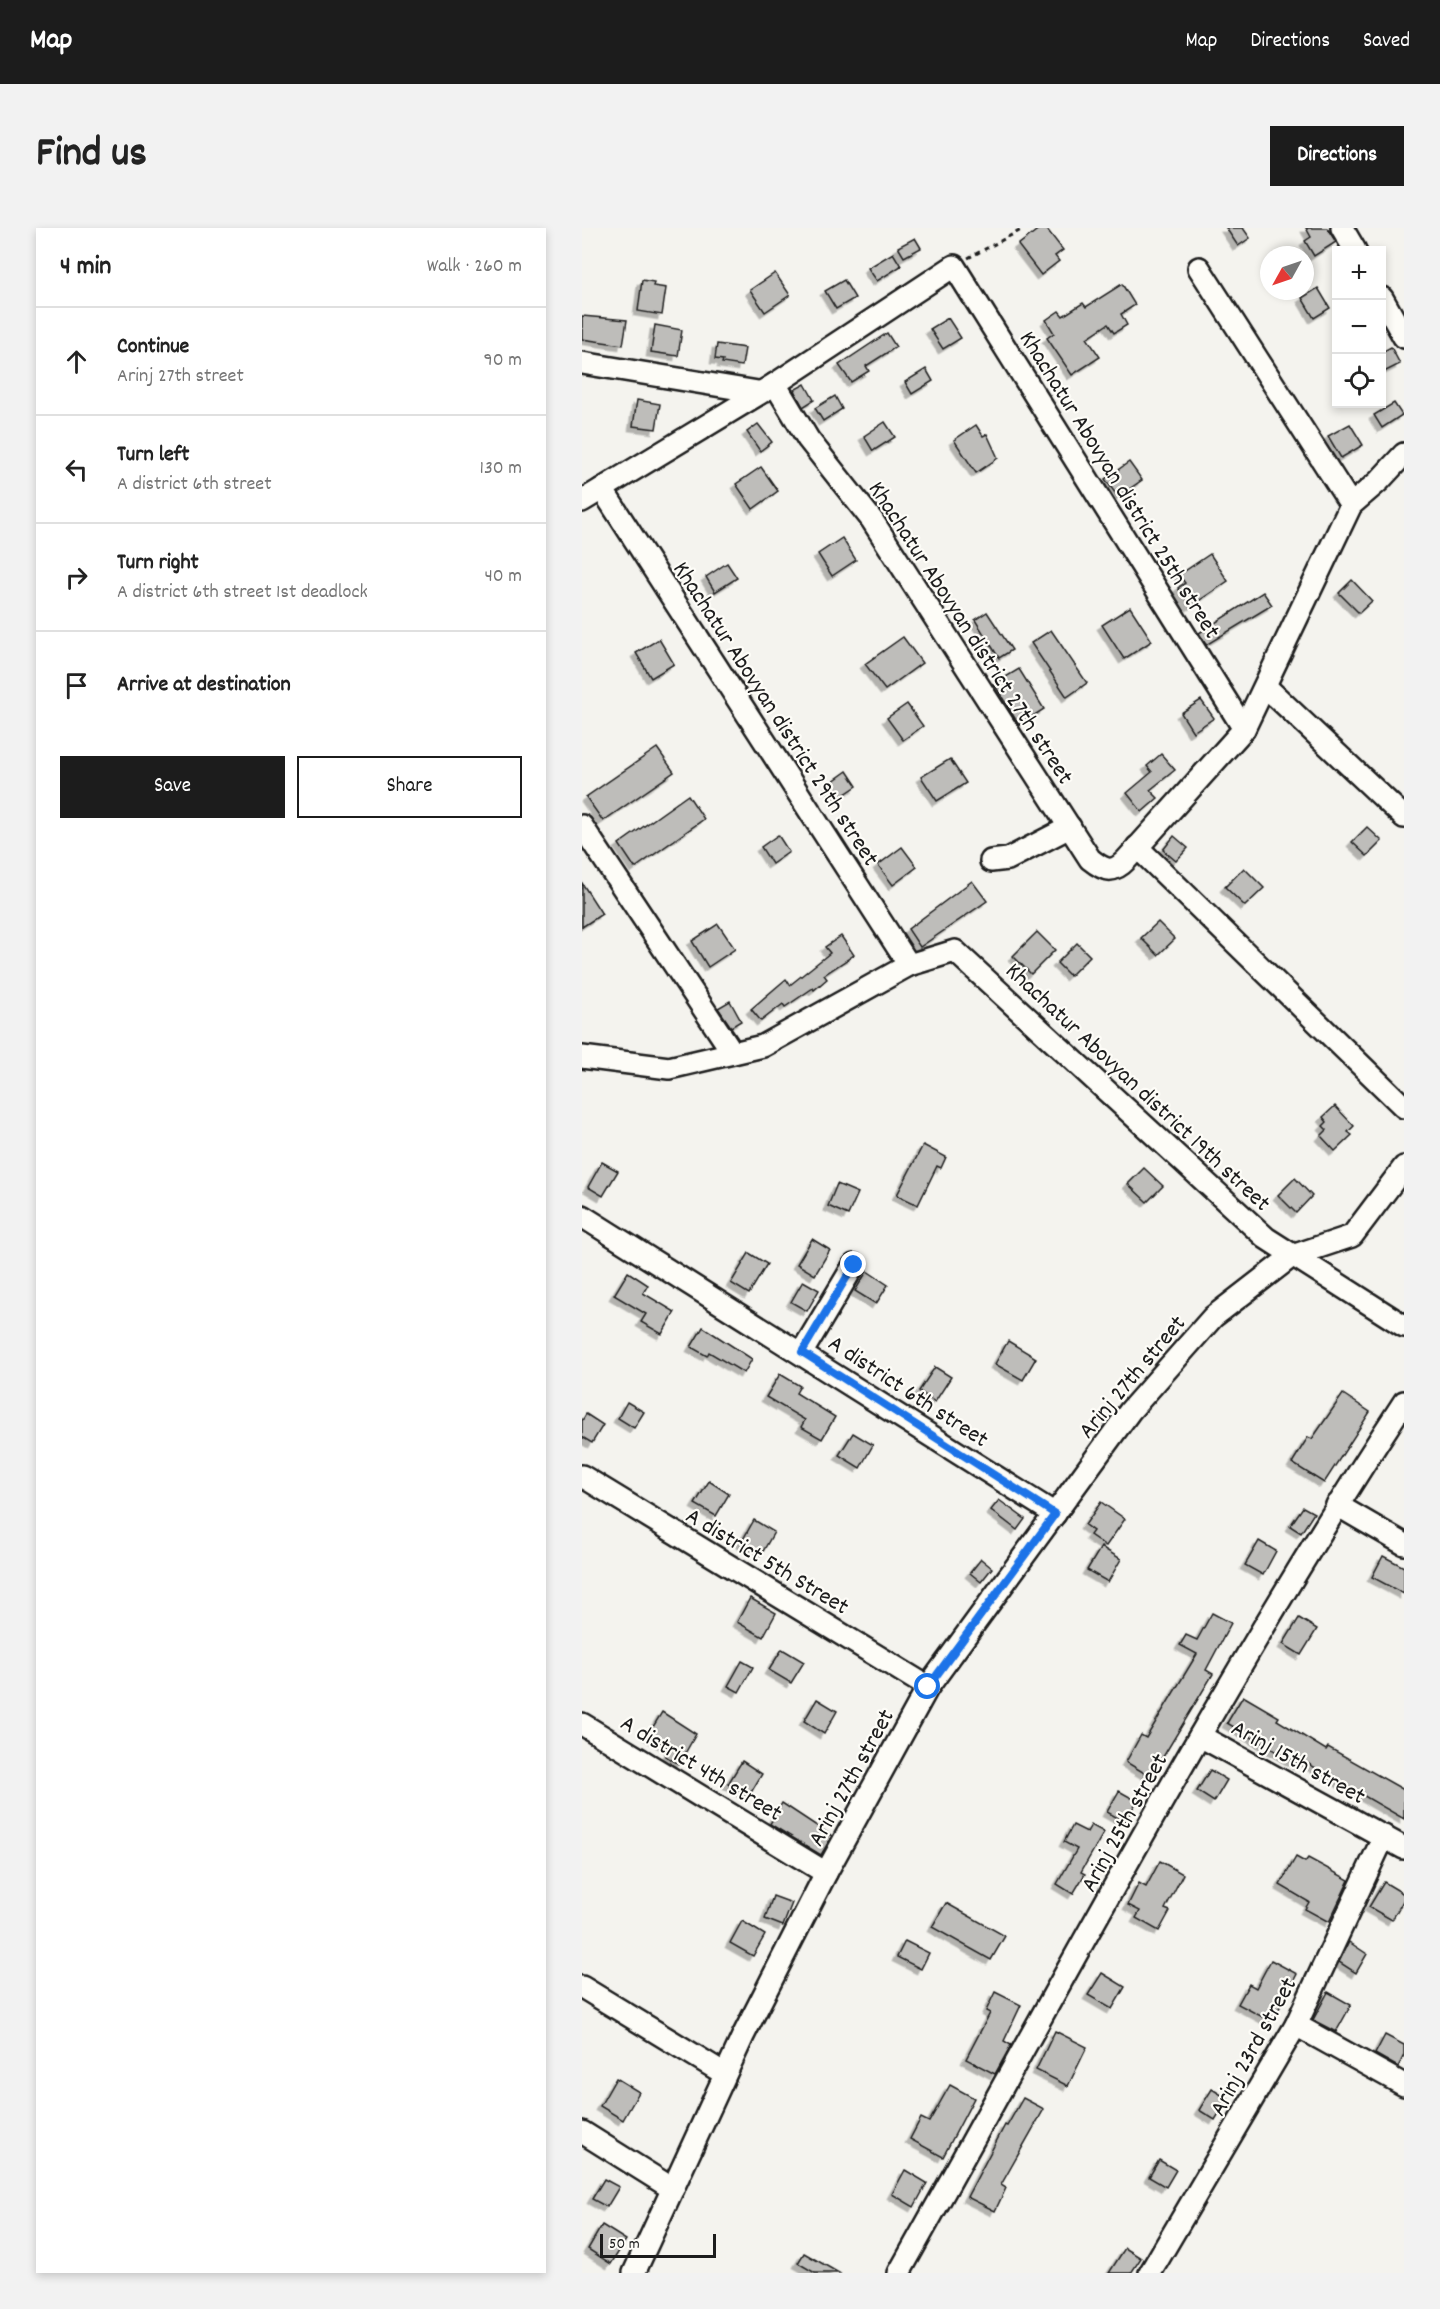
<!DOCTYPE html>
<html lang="en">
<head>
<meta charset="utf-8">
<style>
  body { margin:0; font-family:Dekko,sans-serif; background:#f2f2f2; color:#222 }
  .controls { position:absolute; right:18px; top:18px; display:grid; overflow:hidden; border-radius:0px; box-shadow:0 3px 9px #0003 }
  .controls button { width:54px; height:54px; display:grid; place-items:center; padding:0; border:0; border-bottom:2px solid #e0e0e0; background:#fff; color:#222; font:30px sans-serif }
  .compass { position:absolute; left:678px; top:18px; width:54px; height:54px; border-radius:50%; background:#fff; box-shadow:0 3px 9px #0003; rotate:230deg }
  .scale { position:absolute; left:18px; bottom:15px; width:116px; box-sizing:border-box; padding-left:6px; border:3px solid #1c1c1c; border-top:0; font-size:16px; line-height:21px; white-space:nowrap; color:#1c1c1c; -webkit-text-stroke:4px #fdfcf7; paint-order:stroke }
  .stop { position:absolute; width:18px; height:18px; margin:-14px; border:4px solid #1a73e8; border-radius:50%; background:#fff }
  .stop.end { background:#1a73e8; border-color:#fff; box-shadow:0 2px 6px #0008 }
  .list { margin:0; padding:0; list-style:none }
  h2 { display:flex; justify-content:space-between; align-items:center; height:78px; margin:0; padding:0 24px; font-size:26px }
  h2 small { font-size:20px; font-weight:400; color:#767676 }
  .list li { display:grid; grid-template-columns:39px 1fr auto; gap:18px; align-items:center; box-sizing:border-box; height:108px; padding:0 24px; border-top:2px solid #e0e0e0 }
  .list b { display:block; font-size:22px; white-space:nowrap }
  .list p { margin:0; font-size:20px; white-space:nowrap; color:#767676 }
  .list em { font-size:20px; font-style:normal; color:#767676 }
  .actions { display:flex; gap:12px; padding:18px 24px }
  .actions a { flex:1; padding:14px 0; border:2px solid #1c1c1c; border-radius:0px; text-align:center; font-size:21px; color:#1c1c1c }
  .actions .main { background:#1c1c1c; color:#fff }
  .icon { flex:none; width:33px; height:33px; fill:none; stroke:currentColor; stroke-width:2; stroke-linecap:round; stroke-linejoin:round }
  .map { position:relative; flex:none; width:822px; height:2045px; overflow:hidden; border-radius:0px }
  header { display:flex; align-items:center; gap:36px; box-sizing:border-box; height:84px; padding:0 30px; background:#1c1c1c; color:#fff }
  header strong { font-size:28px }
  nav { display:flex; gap:33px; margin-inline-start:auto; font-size:21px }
  .intro { display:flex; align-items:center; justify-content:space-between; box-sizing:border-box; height:144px; padding:0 36px }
  h1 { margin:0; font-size:42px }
  .button { padding:15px 27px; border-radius:0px; background:#1c1c1c; color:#fff; font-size:21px; font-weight:700 }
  main { display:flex; gap:36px; padding:0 36px }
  aside { flex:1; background:#fff; border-radius:0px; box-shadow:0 3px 9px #0003 }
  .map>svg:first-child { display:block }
  .building { fill:#bebdba; stroke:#1c1c1c; stroke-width:1.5; filter:url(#shadow) }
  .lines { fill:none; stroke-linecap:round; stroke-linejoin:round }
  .minor-casing { stroke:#1c1c1c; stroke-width:26 }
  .path { stroke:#1c1c1c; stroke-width:3; stroke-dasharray:4.5 4.5; stroke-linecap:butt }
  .minor { stroke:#fdfcf7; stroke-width:21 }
  .route { stroke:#1a73e8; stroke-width:8 }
  .labels { text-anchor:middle; stroke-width:4.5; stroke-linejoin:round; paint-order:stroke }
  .street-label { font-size:24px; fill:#1c1c1c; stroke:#fdfcf7 }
</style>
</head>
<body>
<header>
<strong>Map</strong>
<nav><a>Map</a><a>Directions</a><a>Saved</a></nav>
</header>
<div class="intro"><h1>Find us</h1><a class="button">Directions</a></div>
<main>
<aside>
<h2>4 min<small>Walk · 260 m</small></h2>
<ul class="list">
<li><svg class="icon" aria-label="ahead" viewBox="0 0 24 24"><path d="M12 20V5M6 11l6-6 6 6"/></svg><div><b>Continue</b><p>Arinj 27th street</p></div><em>90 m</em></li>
<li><svg class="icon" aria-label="left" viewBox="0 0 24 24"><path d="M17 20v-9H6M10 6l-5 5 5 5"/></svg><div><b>Turn left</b><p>A district 6th street</p></div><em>130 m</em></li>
<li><svg class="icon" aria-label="right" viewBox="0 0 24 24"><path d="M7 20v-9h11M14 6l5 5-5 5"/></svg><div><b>Turn right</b><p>A district 6th street 1st deadlock</p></div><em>40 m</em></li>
<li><svg class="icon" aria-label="arrive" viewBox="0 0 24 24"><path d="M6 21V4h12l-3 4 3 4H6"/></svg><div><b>Arrive at destination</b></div></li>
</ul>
<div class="actions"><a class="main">Save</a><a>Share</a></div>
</aside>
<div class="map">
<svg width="822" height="2045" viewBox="0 0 822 2045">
  <defs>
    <filter id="shadow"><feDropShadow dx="-4.5" dy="4.5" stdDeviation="0" flood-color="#0004"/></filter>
  </defs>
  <rect width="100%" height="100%" fill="#f4f3ee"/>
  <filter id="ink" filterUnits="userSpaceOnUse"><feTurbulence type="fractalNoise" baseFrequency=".0167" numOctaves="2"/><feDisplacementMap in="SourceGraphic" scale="12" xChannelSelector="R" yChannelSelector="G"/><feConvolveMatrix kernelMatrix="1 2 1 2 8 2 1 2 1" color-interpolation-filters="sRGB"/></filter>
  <g filter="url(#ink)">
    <!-- building -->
    <g class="building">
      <polygon points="458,0 464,0 481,22 473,28 477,33 459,47 436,17"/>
      <polygon points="644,0 661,0 668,10 656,18"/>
      <polygon points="724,0 745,0 754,14 732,28 723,13 729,9"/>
      <polygon points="333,10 339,20 322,29 316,19"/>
      <polygon points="311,25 319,38 295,53 286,40"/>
      <polygon points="193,45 208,67 183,84 168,62"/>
      <polygon points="60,52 72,54 71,58 84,60 80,87 56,83"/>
      <polygon points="262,52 273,70 254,81 243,63"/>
      <polygon points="540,56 553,77 539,86 545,97 532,105 526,96 505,110 518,129 490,147 465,110 472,105 464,92 477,83 481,88 501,75 504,79"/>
      <polygon points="736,60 748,80 732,90 720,70"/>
      <polygon points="0,88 45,92 41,117 0,111"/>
      <polygon points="366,90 379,110 361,121 348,101"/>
      <polygon points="73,97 100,102 96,128 69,124"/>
      <polygon points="305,105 314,119 284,138 287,143 269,154 257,137"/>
      <polygon points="135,116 163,120 160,138 140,135 141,132 133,131"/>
      <polygon points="809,119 818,136 800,145 800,124"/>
      <polygon points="344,141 351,153 330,166 323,154"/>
      <polygon points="223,156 232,172 221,179 212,162"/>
      <polygon points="253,168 260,181 241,193 233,180"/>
      <polygon points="55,172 78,176 74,201 51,198"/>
      <polygon points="812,175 820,187 800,200 792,187"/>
      <polygon points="303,194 313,209 291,223 282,208"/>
      <polygon points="176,196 190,214 178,223 165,204"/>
      <polygon points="768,196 781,217 759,230 746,208"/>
      <polygon points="394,197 401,208 405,206 416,230 394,245 372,212"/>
      <polygon points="547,234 560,252 536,269 523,251"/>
      <polygon points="179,239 196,263 171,281 154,256"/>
      <polygon points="260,310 274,332 250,348 236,326"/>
      <polygon points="628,326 646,353 609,378 596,360 603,355 597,347"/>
      <polygon points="145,335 155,350 133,364 124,349"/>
      <polygon points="770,352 790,373 777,385 757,365"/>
      <polygon points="681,364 690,377 624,417 617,405"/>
      <polygon points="548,379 570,413 542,431 520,397"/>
      <polygon points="405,384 430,422 417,430 393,392"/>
      <polygon points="469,402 505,455 485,469 449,415"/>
      <polygon points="321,409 340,435 303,462 283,436"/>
      <polygon points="77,411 92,436 69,450 54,425"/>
      <polygon points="437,441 462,481 437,497 412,456"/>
      <polygon points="619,472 632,490 611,504 599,485"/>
      <polygon points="325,476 341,498 321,512 305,490"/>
      <polygon points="75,520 92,544 21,593 4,569"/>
      <polygon points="579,526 593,542 568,562 576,570 560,584 545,565 570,544 565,538"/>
      <polygon points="368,531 384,555 355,573 339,549"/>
      <polygon points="265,543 275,558 257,570 247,556"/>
      <polygon points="106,567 122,591 53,640 37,616"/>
      <polygon points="785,599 800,613 785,628 770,614"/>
      <polygon points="196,607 207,624 190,636 179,619"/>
      <polygon points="592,608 606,620 594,633 581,622"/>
      <polygon points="320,619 335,639 311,657 296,637"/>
      <polygon points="662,640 682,660 663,678 643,659"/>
      <polygon points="390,653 405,673 338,719 326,701"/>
      <polygon points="0,655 20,686 0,699"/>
      <polygon points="576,694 593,711 576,727 559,710"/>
      <polygon points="136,696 153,721 126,739 110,713"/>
      <polygon points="455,704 473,722 449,746 431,728"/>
      <polygon points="259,708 272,727 242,747 245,751 232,762 231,760 203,779 201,776 179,793 169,781 204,751 208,757 248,725 243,719"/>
      <polygon points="495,715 508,728 488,748 475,735"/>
      <polygon points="148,773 159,793 149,799 136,780"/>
      <polygon points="753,878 772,898 766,904 770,907 753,923 739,908 745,902 741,898 745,894 741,889"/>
      <polygon points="341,917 364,929 359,940 355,938 336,977 315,967"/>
      <polygon points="20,934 36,943 21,968 6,959"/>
      <polygon points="562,940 581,958 565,974 546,956"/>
      <polygon points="713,950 730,968 714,985 696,967"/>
      <polygon points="255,956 276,965 266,987 246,978"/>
      <polygon points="230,1011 248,1022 233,1047 215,1036"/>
      <polygon points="167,1025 185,1036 167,1066 149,1055"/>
      <polygon points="285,1043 306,1057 294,1076 273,1063"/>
      <polygon points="46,1044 66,1057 61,1065 93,1084 80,1106 59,1094 64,1086 32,1067"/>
      <polygon points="221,1053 237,1062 225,1083 209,1074"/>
      <polygon points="121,1099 170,1131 162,1145 127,1124 125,1128 109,1119"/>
      <polygon points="426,1113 454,1130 441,1152 413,1136"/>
      <polygon points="353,1139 369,1149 353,1174 337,1163"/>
      <polygon points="198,1146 218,1158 214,1165 253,1189 240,1211 219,1199 223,1192 184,1169"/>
      <polygon points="761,1166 788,1184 742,1255 710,1235 726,1209 730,1211"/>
      <polygon points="45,1174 62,1184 52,1200 36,1190"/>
      <polygon points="4,1186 21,1197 10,1215 0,1209 0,1193"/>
      <polygon points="271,1205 291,1217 278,1240 257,1227"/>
      <polygon points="127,1253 147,1266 134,1288 113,1276"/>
      <polygon points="417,1272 443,1291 435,1302 409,1282"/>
      <polygon points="519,1274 543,1291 524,1318 508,1307 511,1303 503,1297"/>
      <polygon points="721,1279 732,1285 719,1305 708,1298"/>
      <polygon points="172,1292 192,1304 179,1327 159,1315"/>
      <polygon points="677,1313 694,1323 681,1347 663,1337"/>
      <polygon points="519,1319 539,1331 526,1354 505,1342"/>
      <polygon points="801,1328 822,1339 822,1366 790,1349"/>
      <polygon points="399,1331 410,1340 399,1354 388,1345"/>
      <polygon points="168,1370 194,1385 181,1409 155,1394"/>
      <polygon points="630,1385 649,1395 624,1442 631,1446 569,1549 544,1534 559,1507 564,1510 615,1426 598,1417 604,1407 615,1412"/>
      <polygon points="717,1390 735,1401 719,1427 701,1416"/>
      <polygon points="200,1421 222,1434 209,1455 187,1442"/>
      <polygon points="160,1433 171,1439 157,1464 146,1458"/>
      <polygon points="661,1468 697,1489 695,1492 744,1522 746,1519 822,1562 822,1591 720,1532 717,1537 645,1495"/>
      <polygon points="235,1471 255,1483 242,1506 222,1493"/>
      <polygon points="80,1484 114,1506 97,1536 83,1528 88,1520 66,1507"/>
      <polygon points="160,1533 180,1546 167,1568 146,1556"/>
      <polygon points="628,1542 645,1552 632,1574 615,1563"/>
      <polygon points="537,1563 555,1573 543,1594 525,1584"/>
      <polygon points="200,1575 250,1608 239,1627 188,1596"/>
      <polygon points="491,1597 505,1604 509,1597 522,1604 499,1644 503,1646 491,1666 475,1656 495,1621 482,1614"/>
      <polygon points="714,1629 723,1634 726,1630 767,1652 747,1694 723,1681 727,1674 698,1657"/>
      <polygon points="578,1633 601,1646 583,1681 588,1683 577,1703 554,1690 558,1683 546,1677 557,1655 564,1659"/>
      <polygon points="802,1654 822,1666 822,1671 810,1692 787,1679"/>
      <polygon points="191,1668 210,1675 201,1698 183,1691"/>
      <polygon points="364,1675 423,1708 409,1732 350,1699"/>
      <polygon points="160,1693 183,1707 171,1728 148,1715"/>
      <polygon points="323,1713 347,1725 339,1741 315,1729"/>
      <polygon points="767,1714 785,1726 774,1745 757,1734"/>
      <polygon points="689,1732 715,1746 690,1794 656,1776 667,1756 674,1760"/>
      <polygon points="520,1745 543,1759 530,1781 506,1767"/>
      <polygon points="413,1764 439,1777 422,1813 429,1817 413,1846 384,1831 408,1785 404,1783"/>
      <polygon points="746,1764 769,1777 754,1804 731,1792"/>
      <polygon points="473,1803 505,1819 486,1858 454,1842"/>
      <polygon points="803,1807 822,1817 822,1827 816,1839 793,1826"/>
      <polygon points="34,1850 57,1864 41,1892 18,1878"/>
      <polygon points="368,1857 392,1870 361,1929 328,1911 339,1890 347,1894"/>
      <polygon points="630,1861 646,1871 633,1892 617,1882"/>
      <polygon points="441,1870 462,1881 419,1957 424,1960 413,1983 385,1969 423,1897 425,1898"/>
      <polygon points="577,1932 594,1942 584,1959 567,1949"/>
      <polygon points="323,1942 345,1955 332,1979 310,1966"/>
      <polygon points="22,1951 37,1959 25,1979 10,1971"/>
      <polygon points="20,1997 44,2012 29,2036 6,2021"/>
      <polygon points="543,2020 559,2030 549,2045 527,2045"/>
      <polygon points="222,2025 257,2045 233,2045 216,2035"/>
    </g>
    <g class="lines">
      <defs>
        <g id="minor">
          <polyline points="760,0 773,22"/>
          <polyline points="617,40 769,277"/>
          <polyline points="800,70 822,109"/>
          <polyline points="0,135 176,164"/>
          <path d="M193,156L226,211L290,292L508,631C523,643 531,646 545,631L662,501L769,277L797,253L822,226"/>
          <polyline points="20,261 327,737"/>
          <polyline points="0,273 193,156 372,38 662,501"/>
          <polyline points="684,459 822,589"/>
          <polyline points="0,598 151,825"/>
          <polyline points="555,619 822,879"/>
          <polyline points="409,633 426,631 488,599"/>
          <polyline points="0,829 87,840 181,818 327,737 373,723 684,1010 822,1098"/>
          <polyline points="0,988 473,1286"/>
          <polyline points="220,1124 272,1037"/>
          <polyline points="0,1248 346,1459"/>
          <polyline points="755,1277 822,1316"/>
          <polyline points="0,1496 244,1645"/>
          <polyline points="618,1508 822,1620"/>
          <polyline points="0,1759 143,1846"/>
          <polyline points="714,1797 822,1857"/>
          <polyline points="0,1904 91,1961"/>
          <polyline points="52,2045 161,1808 244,1645 346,1459 548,1183 631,1089 710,1028 770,1008 822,939"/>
          <path d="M317,2045C481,1753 638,1455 822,1174"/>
          <polyline points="568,2045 714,1797 802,1608"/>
        </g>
      </defs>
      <!-- minor casing -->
      <use href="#minor" class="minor-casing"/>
      <!-- path -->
      <polyline class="path" points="386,30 443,0"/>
      <!-- minor -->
      <use href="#minor" class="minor"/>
    </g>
  </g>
  <g class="lines" filter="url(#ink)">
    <!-- route -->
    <polyline class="route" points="272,1037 220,1124 473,1286 346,1459"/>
  </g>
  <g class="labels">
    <!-- street labels -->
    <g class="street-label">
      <text transform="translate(539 256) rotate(58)" y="8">Khachatur Abovyan district 25th street</text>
      <text transform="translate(390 404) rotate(57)" y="8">Khachatur Abovyan district 27th street</text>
      <text transform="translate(195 485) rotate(57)" y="8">Khachatur Abovyan district 29th street</text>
      <text transform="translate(557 858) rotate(43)" y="8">Khachatur Abovyan district 19th street</text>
      <text transform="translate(549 1148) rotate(-50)" y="8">Arinj 27th street</text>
      <text transform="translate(327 1162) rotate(33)" y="8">A district 6th street</text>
      <text transform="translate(186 1332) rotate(31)" y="8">A district 5th Street</text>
      <text transform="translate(717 1533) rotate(29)" y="8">Arinj 15th street</text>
      <text transform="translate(120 1539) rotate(31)" y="8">A district 4th street</text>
      <text transform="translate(268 1549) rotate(-61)" y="8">Arinj 27th street</text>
      <text transform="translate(541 1594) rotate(-61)" y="8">Arinj 25th street</text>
      <text transform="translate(670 1818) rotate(-61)" y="8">Arinj 23rd street</text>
    </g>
  </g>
</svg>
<div class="controls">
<button>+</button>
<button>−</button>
<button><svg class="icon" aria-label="locate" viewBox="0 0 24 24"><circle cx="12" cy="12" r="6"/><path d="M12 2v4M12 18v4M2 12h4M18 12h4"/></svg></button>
</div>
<svg class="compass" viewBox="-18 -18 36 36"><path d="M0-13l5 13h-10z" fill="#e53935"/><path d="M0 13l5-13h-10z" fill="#767676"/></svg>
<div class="scale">50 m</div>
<div class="stop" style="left:346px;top:1459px"></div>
<div class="stop end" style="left:272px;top:1037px"></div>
</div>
</main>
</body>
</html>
